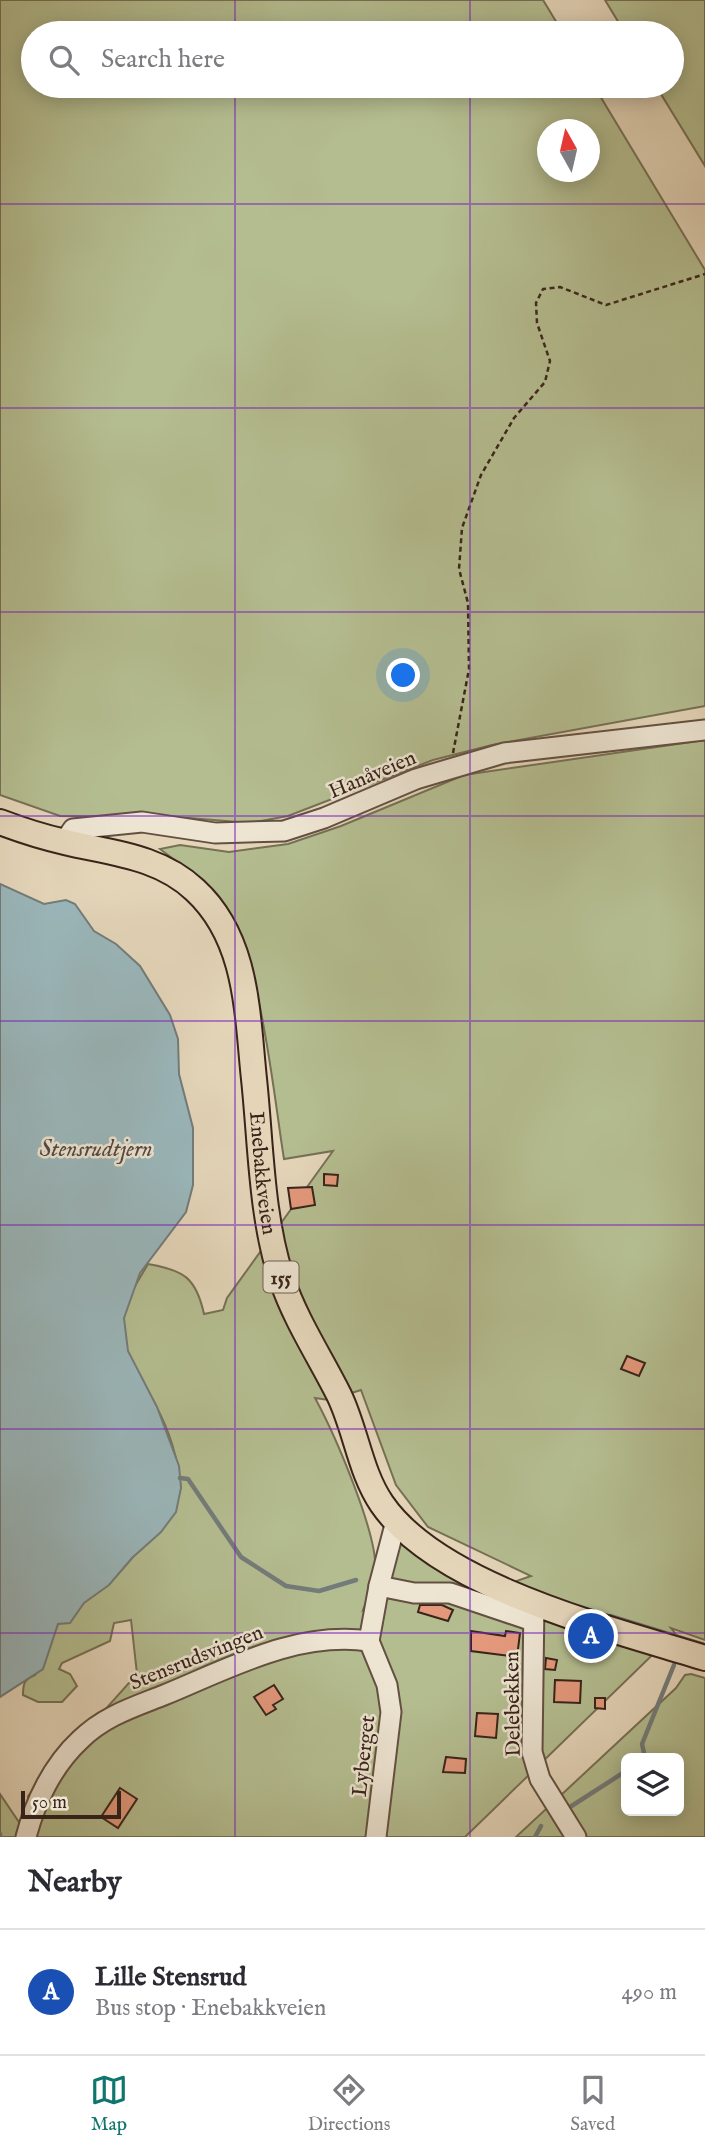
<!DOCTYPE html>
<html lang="en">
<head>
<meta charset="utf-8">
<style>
  body { margin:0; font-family:"IM FELL English",serif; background:#f7f7f7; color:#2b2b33 }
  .controls { position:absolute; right:21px; bottom:21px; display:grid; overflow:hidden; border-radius:10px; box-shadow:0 4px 18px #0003 }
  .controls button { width:63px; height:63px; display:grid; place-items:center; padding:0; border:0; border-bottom:2px solid #e1e1e2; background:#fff; color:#2b2b33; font:35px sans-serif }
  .compass { position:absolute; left:537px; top:119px; width:63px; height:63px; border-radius:50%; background:#fff; box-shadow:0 4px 18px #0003; rotate:352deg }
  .scale { position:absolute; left:21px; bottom:18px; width:100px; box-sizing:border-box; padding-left:7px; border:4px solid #39241a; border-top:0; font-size:19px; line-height:24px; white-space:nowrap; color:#39241a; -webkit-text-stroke:5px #ede4d2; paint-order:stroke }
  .you { position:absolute; left:404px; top:676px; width:24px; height:24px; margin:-18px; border:5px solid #fff; border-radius:50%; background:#1a73e8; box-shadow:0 0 0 10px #1a73e833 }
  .badge { display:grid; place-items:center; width:46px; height:46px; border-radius:50%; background:#0f766e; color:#fff; font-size:23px; font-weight:700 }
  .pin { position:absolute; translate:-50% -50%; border:4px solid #fff; box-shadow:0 2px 7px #0006 }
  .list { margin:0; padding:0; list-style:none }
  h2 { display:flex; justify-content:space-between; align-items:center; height:91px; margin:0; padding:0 28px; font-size:30px }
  h2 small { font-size:23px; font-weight:400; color:#7c7c81 }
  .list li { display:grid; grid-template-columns:46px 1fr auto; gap:21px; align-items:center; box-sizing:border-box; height:126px; padding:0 28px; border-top:2px solid #e1e1e2 }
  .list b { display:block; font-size:26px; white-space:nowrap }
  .list p { margin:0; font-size:23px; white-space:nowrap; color:#7c7c81 }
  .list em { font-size:23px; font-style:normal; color:#7c7c81 }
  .icon { flex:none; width:38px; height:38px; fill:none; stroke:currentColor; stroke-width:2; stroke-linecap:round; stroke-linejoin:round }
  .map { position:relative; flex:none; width:705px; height:1837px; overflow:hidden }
  .search { position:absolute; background:#fff; box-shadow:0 4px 18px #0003; left:21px; right:21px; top:21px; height:77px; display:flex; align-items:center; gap:18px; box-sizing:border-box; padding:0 24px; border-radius:38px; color:#7c7c81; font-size:26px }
  .sheet { height:217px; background:#fff }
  nav { display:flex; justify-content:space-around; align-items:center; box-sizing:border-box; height:98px; border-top:2px solid #e1e1e2; background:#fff; font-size:19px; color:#7c7c81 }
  nav a { display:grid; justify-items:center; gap:4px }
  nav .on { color:#0f766e }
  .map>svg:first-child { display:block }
  .green { fill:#b4bd90; stroke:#767055; stroke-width:2; fill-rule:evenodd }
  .water { fill:#9ab6ba; stroke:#737c7a; stroke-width:2 }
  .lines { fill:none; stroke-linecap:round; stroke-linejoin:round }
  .stream { stroke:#737c7a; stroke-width:4.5 }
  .building { fill:#e4997c; stroke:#39241a; stroke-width:2 }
  .minor-casing { stroke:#645042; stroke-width:23 }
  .major-casing { stroke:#39241a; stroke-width:28 }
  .path { stroke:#39241a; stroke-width:2.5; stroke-dasharray:5 3.5; stroke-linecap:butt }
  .minor { stroke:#ede4d2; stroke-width:19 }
  .major { stroke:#e4d5b9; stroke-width:24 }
  .grid { fill:none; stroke:#7b2cbf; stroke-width:2; stroke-opacity:0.55 }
  .labels { text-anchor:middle; stroke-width:5; stroke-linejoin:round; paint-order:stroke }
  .shield { fill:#ede4d2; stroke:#6f5e51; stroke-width:2 }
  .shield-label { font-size:19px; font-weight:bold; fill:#39241a }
  .street-label { font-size:21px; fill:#39241a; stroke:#ede4d2 }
  .water-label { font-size:23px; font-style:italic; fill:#514842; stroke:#ede4d2 }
</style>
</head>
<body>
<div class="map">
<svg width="705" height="1837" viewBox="0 0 705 1837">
  <rect width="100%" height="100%" fill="#e4d5b9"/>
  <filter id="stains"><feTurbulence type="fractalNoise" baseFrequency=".00286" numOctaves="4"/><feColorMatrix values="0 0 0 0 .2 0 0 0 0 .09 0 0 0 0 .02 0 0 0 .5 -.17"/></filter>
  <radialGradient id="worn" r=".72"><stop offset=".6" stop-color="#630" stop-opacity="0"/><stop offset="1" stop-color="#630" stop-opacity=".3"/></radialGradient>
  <!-- green -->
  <g class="green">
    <path d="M0,0H543L563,33H33V86H594L705,270V706L492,745L433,760L288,816L250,823L189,818L60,816L0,795ZM548,130H590V172H548Z"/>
    <polygon points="605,0 705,0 705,166 656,86 672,86 672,33 625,33"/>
    <path d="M705,740V1640L671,1628L675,1633L465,1837H33L28,1796L137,1674L131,1620L114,1623L110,1641L62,1663L59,1669L70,1674L77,1686L62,1702H38L23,1695C23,1684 24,1679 35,1675L58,1624C77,1617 76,1607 90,1597C130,1571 154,1527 181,1488C178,1459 170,1432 156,1406C142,1379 119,1351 124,1318C126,1298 138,1281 148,1264C183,1270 196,1277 204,1314L223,1310L227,1298L333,1151L284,1159C273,1093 260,939 215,892C199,876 178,863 160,849L180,845L229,852L288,844L341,826L464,775ZM361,1390L396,1485L428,1527L531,1576L505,1585L388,1521L375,1602L363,1610C367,1599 372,1587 375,1575C381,1539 333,1431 315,1398L329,1400Z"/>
    <path d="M691,1674L705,1678V1837H516L676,1688L685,1675ZM626,1758H679V1811H626Z"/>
    <polygon points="0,1794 29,1837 0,1837"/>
  </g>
  <!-- water -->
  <polygon class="water" points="0,884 44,904 66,900 75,904 94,931 116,944 140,966 170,1015 178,1039 179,1074 193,1128 193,1185 186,1212 140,1273 124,1318 128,1351 157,1407 179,1466 181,1488 176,1512 161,1532 132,1558 109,1585 84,1603 70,1623 58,1624 43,1669 0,1697"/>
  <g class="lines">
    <!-- stream -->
    <g class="stream">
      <polyline points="180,1478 188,1479 241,1557 286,1586 319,1591 356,1580"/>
      <polyline points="610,1616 705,1645"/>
      <polyline points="641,1758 644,1753 642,1744 674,1665"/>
      <polyline points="570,1807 626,1771"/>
      <polyline points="0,1834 0,1837"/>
      <polyline points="535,1837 541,1826"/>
    </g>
  </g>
  <!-- building -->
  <g class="building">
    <polygon points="324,1174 338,1175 337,1186 324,1185"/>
    <polygon points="312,1187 315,1205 291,1209 288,1188"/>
    <polygon points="627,1356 645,1363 639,1376 621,1369"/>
    <polygon points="420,1605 442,1605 453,1610 448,1621 418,1612"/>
    <polygon points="471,1631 505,1636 506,1631 520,1633 517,1657 471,1651"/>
    <polygon points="546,1658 557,1660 555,1670 545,1669"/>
    <polygon points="555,1680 581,1681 580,1703 554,1702"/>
    <polygon points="274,1685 283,1699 273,1705 276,1709 266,1715 254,1697"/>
    <polygon points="595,1698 605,1698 605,1709 595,1708"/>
    <polygon points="477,1713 498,1714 496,1738 475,1736"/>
    <polygon points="446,1757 466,1759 465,1773 443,1772"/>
    <polygon points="120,1788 137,1799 118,1828 101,1817"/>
  </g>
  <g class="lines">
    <defs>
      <g id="minor">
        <polyline points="64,842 73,829 142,822 215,833 284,831 324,818 416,779 504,753 705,730"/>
        <polyline points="379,1586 414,1593 450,1593 533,1621"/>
        <polyline points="534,1602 532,1752 540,1779 576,1837"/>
        <polyline points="369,1641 387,1685 391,1712 376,1837"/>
        <polyline points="369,1641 379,1586 396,1521"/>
        <path d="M26,1837C35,1802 53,1765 80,1740C104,1716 134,1707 164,1695C230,1668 296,1631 369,1641"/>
      </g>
      <g id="major">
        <path id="s1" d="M0,822C21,830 43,837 65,842C111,853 159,856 195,890C248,939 247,1013 254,1079C261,1145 261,1217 282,1280C296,1321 320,1357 339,1395C356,1430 360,1472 382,1504C439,1587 612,1629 705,1658"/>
      </g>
    </defs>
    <!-- minor casing -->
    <use href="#minor" class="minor-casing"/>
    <!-- major casing -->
    <use href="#major" class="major-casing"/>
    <!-- path -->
    <polyline class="path" points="453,753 469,669 468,603 459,569 462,528 481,475 514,418 545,382 550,361 537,323 536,303 543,289 560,287 606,305 705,274"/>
    <!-- minor -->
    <use href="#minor" class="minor"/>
    <!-- major -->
    <use href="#major" class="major"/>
  </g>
  <!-- grid -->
  <path class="grid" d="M235,0V33M470,0V33M235,86V1837M470,86V1837M0,204H705M0,408H705M0,612H705M0,816H705M0,1021H705M0,1225H705M0,1429H705M0,1633H705"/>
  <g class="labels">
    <!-- shield labels -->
    <rect class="shield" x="263.5" y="1261.5" width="35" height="31" rx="5"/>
    <g class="shield-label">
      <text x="281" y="1284">155</text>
    </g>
    <!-- street labels -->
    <g class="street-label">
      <text transform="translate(372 774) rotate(-23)" y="7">Hanåveien</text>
      <text dy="7" stroke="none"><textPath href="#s1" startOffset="506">Enebakkveien</textPath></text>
      <text transform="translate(196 1657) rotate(-22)" y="7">Stensrudsvingen</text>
      <text transform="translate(512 1704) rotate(-91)" y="7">Delebekken</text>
      <text transform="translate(363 1756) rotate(-84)" y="7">Lyberget</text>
    </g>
    <!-- water labels -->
    <g class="water-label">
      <text x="96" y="1156">Stensrudtjern</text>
    </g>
  </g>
  <rect width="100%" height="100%" filter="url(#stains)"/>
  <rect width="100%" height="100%" fill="url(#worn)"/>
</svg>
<div class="controls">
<button><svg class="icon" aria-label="layers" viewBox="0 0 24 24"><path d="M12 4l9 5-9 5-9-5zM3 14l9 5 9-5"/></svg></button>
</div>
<svg class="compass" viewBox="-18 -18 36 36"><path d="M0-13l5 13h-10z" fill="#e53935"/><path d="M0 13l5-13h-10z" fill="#7c7c81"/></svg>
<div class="scale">50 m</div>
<div class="you"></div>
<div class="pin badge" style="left:591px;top:1636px;background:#1a4fb4">A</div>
<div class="search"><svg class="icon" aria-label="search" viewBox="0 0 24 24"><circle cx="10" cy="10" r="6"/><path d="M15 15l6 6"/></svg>Search here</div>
</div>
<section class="sheet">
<h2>Nearby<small></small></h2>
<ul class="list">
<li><span class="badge" style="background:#1a4fb4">A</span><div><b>Lille Stensrud</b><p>Bus stop · Enebakkveien</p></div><em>490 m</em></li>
</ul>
</section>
<nav>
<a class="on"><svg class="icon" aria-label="map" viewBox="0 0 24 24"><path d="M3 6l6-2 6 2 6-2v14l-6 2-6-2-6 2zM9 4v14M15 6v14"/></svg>Map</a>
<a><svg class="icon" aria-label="directions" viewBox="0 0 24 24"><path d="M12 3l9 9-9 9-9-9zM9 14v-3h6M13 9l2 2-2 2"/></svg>Directions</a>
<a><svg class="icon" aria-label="saved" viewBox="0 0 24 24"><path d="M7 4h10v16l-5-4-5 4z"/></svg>Saved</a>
</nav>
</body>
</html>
